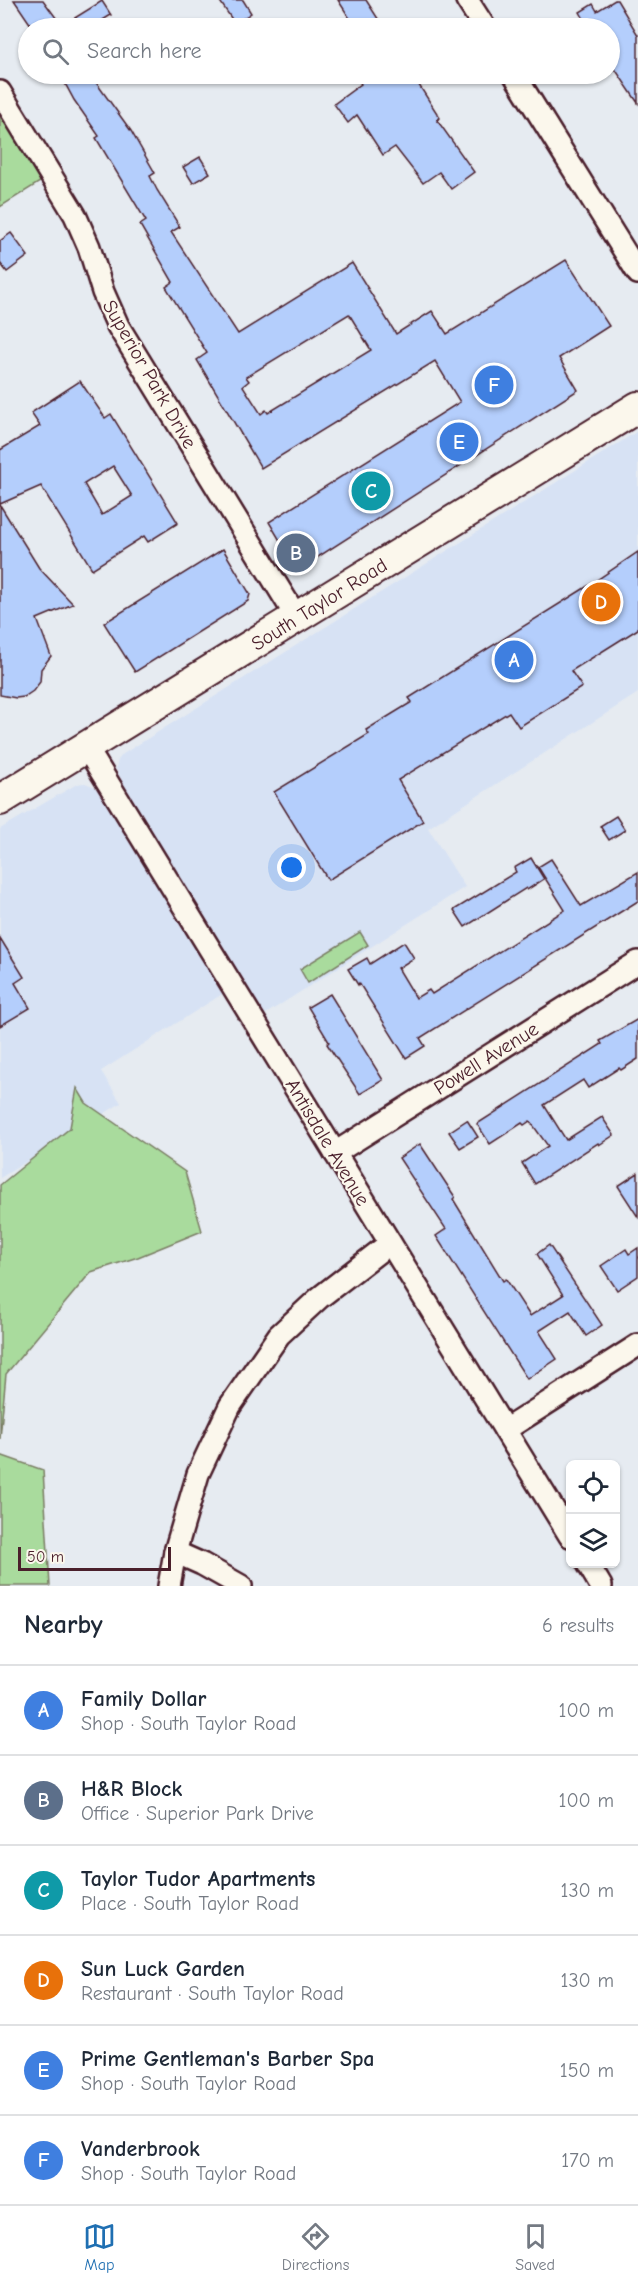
<!DOCTYPE html>
<html lang="en">
<head>
<meta charset="utf-8">
<style>
  body { margin:0; font-family:"Comic Neue",sans-serif; background:#f6f6f7; color:#1f2937 }
  .controls { position:absolute; right:18px; bottom:18px; display:grid; overflow:hidden; border-radius:9px; box-shadow:0 2px 4px #0004 }
  .controls button { width:54px; height:54px; display:grid; place-items:center; padding:0; border:0; border-bottom:2px solid #e0e1e3; background:#fff; color:#1f2937; font:30px sans-serif }
  .scale { position:absolute; left:18px; bottom:15px; width:153px; box-sizing:border-box; padding-left:6px; border:3px solid #4a1f2b; border-top:0; font-size:16px; line-height:21px; white-space:nowrap; color:#4a1f2b; -webkit-text-stroke:4px #fbf7ec; paint-order:stroke }
  .you { position:absolute; left:292px; top:868px; width:21px; height:21px; margin:-15px; border:4px solid #fff; border-radius:50%; background:#1a73e8; box-shadow:0 0 0 9px #1a73e833 }
  .badge { display:grid; place-items:center; width:39px; height:39px; border-radius:50%; background:#1f6fb2; color:#fff; font-size:20px; font-weight:700 }
  .pin { position:absolute; translate:-50% -50%; border:3px solid #fff; box-shadow:0 2px 6px #0006 }
  .list { margin:0; padding:0; list-style:none }
  h2 { display:flex; justify-content:space-between; align-items:center; height:78px; margin:0; padding:0 24px; font-size:26px }
  h2 small { font-size:20px; font-weight:400; color:#747a83 }
  .list li { display:grid; grid-template-columns:39px 1fr auto; gap:18px; align-items:center; box-sizing:border-box; height:90px; padding:0 24px; border-top:2px solid #e0e1e3 }
  .list b { display:block; font-size:22px; white-space:nowrap }
  .list p { margin:0; font-size:20px; white-space:nowrap; color:#747a83 }
  .list em { font-size:20px; font-style:normal; color:#747a83 }
  .icon { flex:none; width:33px; height:33px; fill:none; stroke:currentColor; stroke-width:2; stroke-linecap:round; stroke-linejoin:round }
  .map { position:relative; flex:none; width:638px; height:1586px; overflow:hidden }
  .search { position:absolute; background:#fff; box-shadow:0 2px 4px #0004; left:18px; right:18px; top:18px; height:66px; display:flex; align-items:center; gap:15px; box-sizing:border-box; padding:0 21px; border-radius:33px; color:#747a83; font-size:22px }
  .sheet { height:618px; background:#fff }
  nav { display:flex; justify-content:space-around; align-items:center; box-sizing:border-box; height:84px; border-top:2px solid #e0e1e3; background:#fff; font-size:16px; color:#747a83 }
  nav a { display:grid; justify-items:center; gap:3px }
  nav .on { color:#1f6fb2 }
  .map>svg:first-child { display:block }
  .built { fill:#d7e2f4 }
  .green { fill:#a9db9d; stroke:#7a7d64; stroke-width:1.5 }
  .building { fill:#b4cefc; stroke:#4a1f2b; stroke-width:1.5; fill-rule:evenodd }
  .lines { fill:none; stroke-linecap:round; stroke-linejoin:round }
  .street-casing { stroke:#4a1f2b; stroke-width:26 }
  .secondary-casing { stroke:#4a1f2b; stroke-width:34 }
  .street { stroke:#fbf7ec; stroke-width:21 }
  .secondary { stroke:#fbf7ec; stroke-width:30 }
  .labels { text-anchor:middle; stroke-width:4.5; stroke-linejoin:round; paint-order:stroke }
  .street-label { font-size:20px; fill:#4a1f2b; stroke:#fbf7ec }
</style>
</head>
<body>
<div class="map">
<svg width="638" height="1586" viewBox="0 0 638 1586">
  <rect width="100%" height="100%" fill="#e6ebf1"/>
  <filter id="ink" filterUnits="userSpaceOnUse"><feTurbulence type="fractalNoise" baseFrequency=".0167" numOctaves="2"/><feDisplacementMap in="SourceGraphic" scale="12" xChannelSelector="R" yChannelSelector="G"/><feConvolveMatrix kernelMatrix="1 2 1 2 8 2 1 2 1" color-interpolation-filters="sRGB"/></filter>
  <g filter="url(#ink)">
    <!-- built -->
    <g class="built">
      <polygon points="638,431 638,693 428,828 465,887 264,1015 124,788 116,768 118,760 123,754"/>
      <polygon points="85,783 95,787 99,792 224,993 101,1071 121,1103 0,1178 0,829 77,784"/>
    </g>
    <!-- green -->
    <g class="green">
      <polygon points="0,112 43,180 0,207"/>
      <polygon points="360,932 368,945 308,983 300,969"/>
      <polygon points="77,1088 86,1103 185,1172 202,1231 138,1257 91,1272 6,1374 0,1439 0,1185 70,1128"/>
      <polygon points="0,1455 43,1470 50,1586 0,1586"/>
    </g>
    <!-- building -->
    <g class="building">
      <polygon points="14,0 43,0 62,26 102,1 111,15 90,28 33,28"/>
      <polygon points="219,0 243,0 251,13 235,24"/>
      <polygon points="338,0 366,0 384,28 356,28"/>
      <polygon points="615,0 617,0 638,35 638,103 609,60 609,28 569,28 584,19 580,12 593,4 597,11"/>
      <path d="M60,74H90L131,131L155,173L150,176L157,190L180,227L171,232L238,334L352,263L396,334L432,311L447,334L566,260L609,326L559,358L578,390L304,566L294,564L269,522L460,402L435,361L261,468L197,360L207,353L166,287L173,282L140,225L146,221L96,138L99,136L74,100ZM349,314L371,350L268,413L266,410L261,414L243,386L249,381L246,377Z"/>
      <polygon points="355,74 412,74 440,118 437,120 474,172 451,189 439,172 423,183 395,147 383,155 357,115 348,123 334,104 361,84"/>
      <polygon points="200,157 210,173 193,183 183,167"/>
      <polygon points="11,233 28,256 7,272 0,263 0,241"/>
      <path d="M80,381L105,418L111,414L178,523L148,542L144,536L92,569L41,486L0,504V450L40,426L31,413ZM113,466L132,496L102,515L84,484Z"/>
      <polygon points="0,505 39,568 73,604 37,619 51,656 41,669 40,682 33,691 24,697 16,698 0,695"/>
      <polygon points="223,549 250,594 248,601 135,672 104,623"/>
      <polygon points="638,552 638,629 571,671 582,687 519,727 509,712 398,780 423,821 328,880 274,792 369,734 366,730 412,702 409,698 588,586"/>
      <polygon points="616,816 625,830 609,840 600,826"/>
      <polygon points="531,858 544,879 527,890 526,888 465,927 454,910 516,872 514,868"/>
      <polygon points="551,859 581,906 638,872 638,901 420,1038 425,1046 406,1058 359,983 358,985 348,969 367,958 370,964 404,942 414,958 398,968 416,998 429,990 432,994 565,910 538,867"/>
      <polygon points="0,938 24,977 15,983 30,1008 0,1026"/>
      <polygon points="330,994 383,1080 360,1094 327,1044 329,1042 308,1007"/>
      <polygon points="638,1019 638,1059 621,1070 619,1068 588,1088 583,1080 544,1105 566,1140 602,1117 614,1135 599,1145 598,1143 535,1184 522,1163 548,1146 530,1121 524,1125 522,1123 490,1144 477,1124 602,1044 600,1041"/>
      <polygon points="467,1120 478,1137 460,1148 449,1132"/>
      <polygon points="420,1144 449,1188 455,1197 453,1199 503,1281 506,1279 530,1316 563,1295 537,1254 549,1245 602,1325 586,1336 570,1311 539,1331 557,1359 527,1379 436,1236 446,1229 399,1158"/>
      <polygon points="638,1173 638,1217 618,1186"/>
      <polygon points="638,1248 638,1276 617,1290 601,1266 626,1249 629,1254"/>
    </g>
    <g class="lines">
      <defs>
        <g id="street">
          <polyline points="467,0 485,28"/>
          <polyline points="514,74 638,273"/>
          <polyline points="0,92 75,215 89,247 103,292 118,326 297,618"/>
          <polyline points="86,747 570,1536"/>
          <polyline points="335,1153 638,962"/>
          <polyline points="505,1430 638,1345"/>
          <polyline points="175,1552 202,1564 241,1586"/>
          <polyline points="588,1564 601,1586"/>
          <polyline points="169,1586 175,1552 198,1474 230,1406 279,1335 319,1298 390,1243"/>
        </g>
        <polyline id="secondary" points="0,800 638,407"/>
      </defs>
      <!-- street casing -->
      <use href="#street" class="street-casing"/>
      <!-- secondary casing -->
      <use href="#secondary" class="secondary-casing"/>
      <!-- street -->
      <use href="#street" class="street"/>
      <!-- secondary -->
      <use href="#secondary" class="secondary"/>
    </g>
  </g>
  <g class="labels">
    <!-- street labels -->
    <g class="street-label">
      <text transform="translate(150 374) rotate(60)" y="7">Superior Park Drive</text>
      <text transform="translate(319 604) rotate(-32)" y="7">South Taylor Road</text>
      <text transform="translate(486 1058) rotate(-32)" y="7">Powell Avenue</text>
      <text transform="translate(328 1142) rotate(59)" y="7">Antisdale Avenue</text>
    </g>
  </g>
</svg>
<div class="controls">
<button><svg class="icon" aria-label="locate" viewBox="0 0 24 24"><circle cx="12" cy="12" r="6"/><path d="M12 2v4M12 18v4M2 12h4M18 12h4"/></svg></button>
<button><svg class="icon" aria-label="layers" viewBox="0 0 24 24"><path d="M12 4l9 5-9 5-9-5zM3 14l9 5 9-5"/></svg></button>
</div>
<div class="scale">50 m</div>
<div class="you"></div>
<div class="pin badge" style="left:514px;top:660px;background:#3f7fe0">A</div>
<div class="pin badge" style="left:296px;top:553px;background:#5c6f8a">B</div>
<div class="pin badge" style="left:371px;top:491px;background:#0f9aa8">C</div>
<div class="pin badge" style="left:601px;top:602px;background:#e8710a">D</div>
<div class="pin badge" style="left:459px;top:442px;background:#3f7fe0">E</div>
<div class="pin badge" style="left:494px;top:385px;background:#3f7fe0">F</div>
<div class="search"><svg class="icon" aria-label="search" viewBox="0 0 24 24"><circle cx="10" cy="10" r="6"/><path d="M15 15l6 6"/></svg>Search here</div>
</div>
<section class="sheet">
<h2>Nearby<small>6 results</small></h2>
<ul class="list">
<li><span class="badge" style="background:#3f7fe0">A</span><div><b>Family Dollar</b><p>Shop · South Taylor Road</p></div><em>100 m</em></li>
<li><span class="badge" style="background:#5c6f8a">B</span><div><b>H&amp;R Block</b><p>Office · Superior Park Drive</p></div><em>100 m</em></li>
<li><span class="badge" style="background:#0f9aa8">C</span><div><b>Taylor Tudor Apartments</b><p>Place · South Taylor Road</p></div><em>130 m</em></li>
<li><span class="badge" style="background:#e8710a">D</span><div><b>Sun Luck Garden</b><p>Restaurant · South Taylor Road</p></div><em>130 m</em></li>
<li><span class="badge" style="background:#3f7fe0">E</span><div><b>Prime Gentleman's Barber Spa</b><p>Shop · South Taylor Road</p></div><em>150 m</em></li>
<li><span class="badge" style="background:#3f7fe0">F</span><div><b>Vanderbrook</b><p>Shop · South Taylor Road</p></div><em>170 m</em></li>
</ul>
</section>
<nav>
<a class="on"><svg class="icon" aria-label="map" viewBox="0 0 24 24"><path d="M3 6l6-2 6 2 6-2v14l-6 2-6-2-6 2zM9 4v14M15 6v14"/></svg>Map</a>
<a><svg class="icon" aria-label="directions" viewBox="0 0 24 24"><path d="M12 3l9 9-9 9-9-9zM9 14v-3h6M13 9l2 2-2 2"/></svg>Directions</a>
<a><svg class="icon" aria-label="saved" viewBox="0 0 24 24"><path d="M7 4h10v16l-5-4-5 4z"/></svg>Saved</a>
</nav>
</body>
</html>
